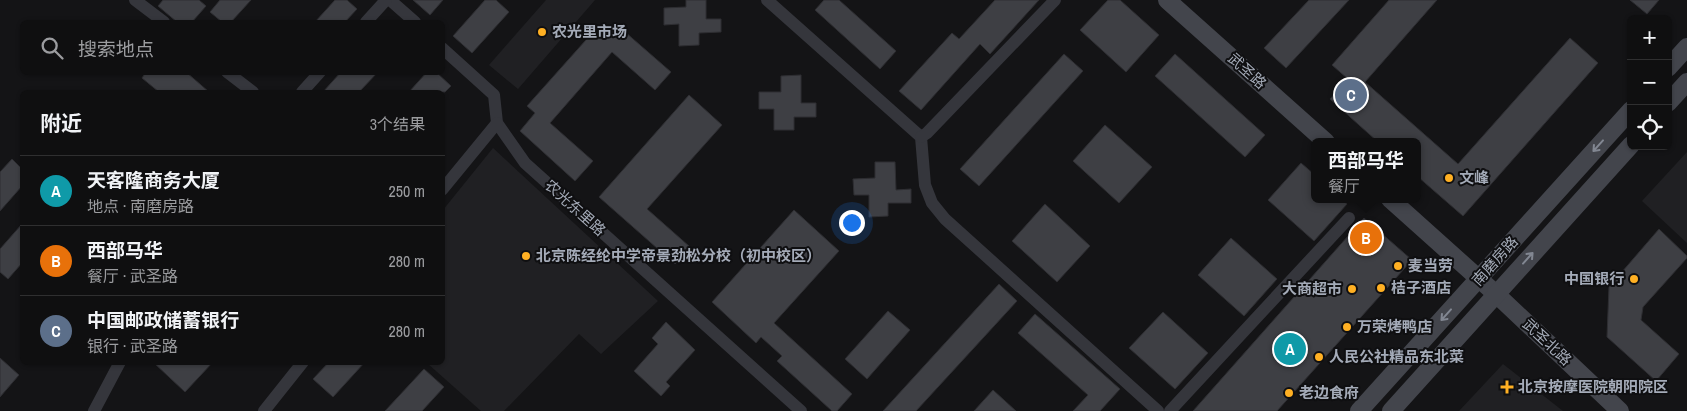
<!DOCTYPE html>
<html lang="zh">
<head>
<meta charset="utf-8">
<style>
  body { margin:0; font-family:"Archivo Narrow","Noto Sans SC",sans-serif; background:#1d1d1e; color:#f1f3f6 }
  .controls { position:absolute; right:15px; top:15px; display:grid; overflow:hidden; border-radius:8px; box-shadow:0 1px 4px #0004 }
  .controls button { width:45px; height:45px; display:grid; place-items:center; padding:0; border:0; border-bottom:1px solid #2f2f30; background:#0f0f10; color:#f1f3f6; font:25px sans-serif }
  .you { position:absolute; left:851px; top:222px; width:18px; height:18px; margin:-12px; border:4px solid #fff; border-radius:50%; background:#1a73e8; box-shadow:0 0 0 8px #1a73e833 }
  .badge { display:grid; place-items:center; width:32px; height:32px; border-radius:50%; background:#ffb023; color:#fff; font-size:16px; font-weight:700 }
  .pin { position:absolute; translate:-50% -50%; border:2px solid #fff; box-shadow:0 1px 5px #0006 }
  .popup { position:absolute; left:1311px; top:138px; width:110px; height:65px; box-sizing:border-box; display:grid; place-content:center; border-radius:8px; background:#0f0f10; filter:drop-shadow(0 1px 4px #0005); font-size:16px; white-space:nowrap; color:#9b9c9f }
  .popup b { font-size:19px; color:#f1f3f6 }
  .popup::after { content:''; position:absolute; left:50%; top:100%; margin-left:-10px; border:10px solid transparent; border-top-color:#0f0f10 }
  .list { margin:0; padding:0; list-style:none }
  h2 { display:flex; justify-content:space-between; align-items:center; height:65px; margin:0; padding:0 20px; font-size:21px }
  h2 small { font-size:16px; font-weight:400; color:#9b9c9f }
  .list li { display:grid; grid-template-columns:32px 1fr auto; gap:15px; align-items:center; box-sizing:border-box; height:70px; padding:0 20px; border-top:1px solid #2f2f30 }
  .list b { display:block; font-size:19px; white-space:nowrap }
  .list p { margin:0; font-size:16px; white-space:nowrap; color:#9b9c9f }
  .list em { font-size:16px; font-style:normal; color:#9b9c9f }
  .icon { flex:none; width:28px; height:28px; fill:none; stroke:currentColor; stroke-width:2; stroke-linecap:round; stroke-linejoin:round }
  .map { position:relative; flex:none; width:1687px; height:411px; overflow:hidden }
  .search { position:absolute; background:#0f0f10; box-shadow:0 1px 4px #0004; left:20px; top:20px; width:425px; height:55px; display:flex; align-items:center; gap:12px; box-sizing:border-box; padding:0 18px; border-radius:8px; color:#9b9c9f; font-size:19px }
  .panel { position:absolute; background:#0f0f10; box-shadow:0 1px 4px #0004; left:20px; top:90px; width:425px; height:275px; border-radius:8px }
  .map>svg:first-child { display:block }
  .built { fill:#202023 }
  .building { fill:#3e3f44; stroke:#2e2e32 }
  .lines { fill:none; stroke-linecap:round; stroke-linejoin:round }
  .street { stroke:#35363c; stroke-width:12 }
  .secondary { stroke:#43454c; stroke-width:18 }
  .oneway { stroke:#828792 }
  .poi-dot { fill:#ffb023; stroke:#0f0f11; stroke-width:2 }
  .labels { text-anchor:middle; stroke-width:4; stroke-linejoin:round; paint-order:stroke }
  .poi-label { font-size:15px; font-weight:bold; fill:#a4abb8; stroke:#0f0f11; text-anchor:start }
  .street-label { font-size:15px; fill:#a4abb8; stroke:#0f0f11 }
</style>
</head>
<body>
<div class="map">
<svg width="1687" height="411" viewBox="0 0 1687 411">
  <rect width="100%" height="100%" fill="#141416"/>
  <!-- built -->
  <g class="built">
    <polygon points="546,0 595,0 518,89 489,65"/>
    <polygon points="493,148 658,301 601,354 579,334 504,411 481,411 427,363 442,362 443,210"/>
    <polygon points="1687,152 1687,243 1642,201"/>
    <polygon points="1503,364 1563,411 1459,411"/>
  </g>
  <!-- building -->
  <g class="building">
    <polygon points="163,0 199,0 206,6 192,22 177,22 158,6"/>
    <polygon points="220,0 251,0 231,22 222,22 210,12"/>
    <polygon points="335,0 347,0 357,9 345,22 315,22"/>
    <polygon points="413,0 443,0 430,15"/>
    <polygon points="485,0 496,0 509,12 472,53 453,36"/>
    <polygon points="686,0 706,0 706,19 721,19 721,32 699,33 699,45 679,46 679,24 664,25 664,8 686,7"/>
    <polygon points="824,0 839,0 896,51 880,69 815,10"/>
    <polygon points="995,0 1039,0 990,54 980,44 921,110 899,91 952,33 959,39"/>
    <polygon points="1108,0 1120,0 1159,35 1126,72 1080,30"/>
    <polygon points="1309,0 1349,0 1286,68 1264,48"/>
    <polygon points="1389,0 1437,0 1365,82 1458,164 1570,38 1598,63 1463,216 1417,176 1417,142 1378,142 1330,99 1348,79 1332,65"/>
    <polygon points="1630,0 1659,0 1647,14"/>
    <polygon points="617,25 671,72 655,90 612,52 550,123 593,161 575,181 520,131 535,113 527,106 594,31 604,39"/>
    <polygon points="1064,54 1083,71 979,186 960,169"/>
    <polygon points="1175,54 1265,135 1245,157 1155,76"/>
    <polygon points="146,72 186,72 209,92 159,92 142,78"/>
    <polygon points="341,72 378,72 359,92 323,92"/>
    <polygon points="427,72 436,72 451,86 445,92 409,92"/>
    <polygon points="801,75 801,103 816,103 816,117 794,117 794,130 774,130 774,109 759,109 759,92 781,92 781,76"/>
    <polygon points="689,95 722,125 647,209 690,247 675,264 599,197"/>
    <polygon points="1105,125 1152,167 1119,203 1073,161"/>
    <polygon points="12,159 22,169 22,186 0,211 0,172"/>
    <polygon points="875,162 895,162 896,190 911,189 911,203 888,203 888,216 869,217 869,195 854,195 853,179 875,178"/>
    <polygon points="1301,163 1315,175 1315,199 1341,199 1347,204 1314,241 1268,200"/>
    <polygon points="1045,204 1090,246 1057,282 1012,241"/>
    <polygon points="794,210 839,251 774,323 852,394 837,411 832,411 777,361 782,356 761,337 756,343 712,302"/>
    <polygon points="1364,218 1412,260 1277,411 1193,411"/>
    <polygon points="22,224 22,263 8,279 0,272 0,249"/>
    <polygon points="1659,229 1687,256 1687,258 1643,307 1641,320 1679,354 1656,381 1607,337 1609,287"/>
    <polygon points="1231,238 1277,279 1244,316 1198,275"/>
    <polygon points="999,284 1017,301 916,411 883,411"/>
    <polygon points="888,311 910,330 867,379 845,359"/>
    <polygon points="1163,312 1208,353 1175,389 1129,348"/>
    <polygon points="1035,314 1120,389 1100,411 1073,411 1088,395 1018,333"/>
    <polygon points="666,322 695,350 666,382 670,386 661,396 634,371 658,344 652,338"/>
    <polygon points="0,358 19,375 0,397"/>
    <polygon points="153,362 213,362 185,392"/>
    <polygon points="329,362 365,362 333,397 313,379"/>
    <polygon points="424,369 444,387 422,411 385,411"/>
    <polygon points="993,390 1016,411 974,411"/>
  </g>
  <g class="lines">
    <!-- street -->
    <g class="street">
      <polyline points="135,0 164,22"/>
      <polyline points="390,0 415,22"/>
      <polyline points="767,0 921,137 925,185 932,203 945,219 1158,411"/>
      <polyline points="366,22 386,0"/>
      <polyline points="442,48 494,95 497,123 525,163 801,411"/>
      <polyline points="227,72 253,92"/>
      <polyline points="302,92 320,72"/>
      <polyline points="921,137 927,133 1055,0"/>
      <polyline points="442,190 497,123"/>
      <polyline points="94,411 120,362"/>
      <polyline points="264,411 303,362"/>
      <polyline points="1170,411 1349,218"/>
    </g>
    <!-- secondary -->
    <g class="secondary">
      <polyline points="1167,0 1326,142"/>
      <polyline points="1668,68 1687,47"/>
      <polyline points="1668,103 1687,82"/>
      <polyline points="1390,199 1496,294 1620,411"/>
      <polyline points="1359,411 1631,110"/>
      <polyline points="1391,411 1631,145"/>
    </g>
  </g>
  <!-- one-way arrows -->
  <defs><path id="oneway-shaft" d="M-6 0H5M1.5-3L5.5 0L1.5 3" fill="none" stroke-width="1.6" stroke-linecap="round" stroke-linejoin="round" transform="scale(1.25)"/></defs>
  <g class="oneway">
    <use href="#oneway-shaft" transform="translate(1598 146) rotate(132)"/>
    <use href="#oneway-shaft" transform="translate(1528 258) rotate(-48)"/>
    <use href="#oneway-shaft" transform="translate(1446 315) rotate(132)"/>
  </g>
  <!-- markers -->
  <g class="poi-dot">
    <circle cx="542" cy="32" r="5"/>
    <circle cx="1449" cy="178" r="5"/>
    <circle cx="526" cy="256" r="5"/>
    <circle cx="1398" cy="266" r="5"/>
    <circle cx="1634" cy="279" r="5"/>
    <circle cx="1381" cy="288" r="5"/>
    <circle cx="1352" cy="289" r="5"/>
    <circle cx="1347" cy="327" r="5"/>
    <circle cx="1319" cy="357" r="5"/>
    <path d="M1504.5 379.5h5v5h5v5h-5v5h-5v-5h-5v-5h5z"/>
    <circle cx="1289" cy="393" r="5"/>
  </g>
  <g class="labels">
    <!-- poi labels -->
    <g class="poi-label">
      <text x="552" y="37">农光里市场</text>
      <text x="1459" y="183">文峰</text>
      <text x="536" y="261">北京陈经纶中学帝景劲松分校（初中校区）</text>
      <text x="1408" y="271">麦当劳</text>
      <text x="1624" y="284" text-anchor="end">中国银行</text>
      <text x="1391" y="293">桔子酒店</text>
      <text x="1342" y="294" text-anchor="end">大商超市</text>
      <text x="1357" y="332">万荣烤鸭店</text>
      <text x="1329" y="362">人民公社精品东北菜</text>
      <text x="1518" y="392">北京按摩医院朝阳院区</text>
      <text x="1299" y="398">老边食府</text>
    </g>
    <!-- street labels -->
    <g class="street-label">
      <text transform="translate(1247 71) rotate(42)" y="5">武圣路</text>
      <text transform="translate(575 208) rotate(42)" y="5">农光东里路</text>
      <text transform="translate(1495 261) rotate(-48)" y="5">南磨房路</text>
      <text transform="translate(1547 342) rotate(43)" y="5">武圣北路</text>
    </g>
  </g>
</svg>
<div class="controls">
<button>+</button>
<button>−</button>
<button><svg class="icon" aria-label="locate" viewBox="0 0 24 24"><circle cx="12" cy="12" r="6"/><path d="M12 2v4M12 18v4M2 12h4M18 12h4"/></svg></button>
</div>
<div class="you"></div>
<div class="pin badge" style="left:1290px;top:349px;background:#0f9aa8">A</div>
<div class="pin badge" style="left:1366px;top:238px;background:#e8710a">B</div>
<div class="popup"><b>西部马华</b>餐厅</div>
<div class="pin badge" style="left:1351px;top:95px;background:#5c6f8a">C</div>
<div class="search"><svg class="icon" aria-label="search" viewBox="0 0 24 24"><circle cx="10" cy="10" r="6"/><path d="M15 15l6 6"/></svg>搜索地点</div>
<section class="panel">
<h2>附近<small>3个结果</small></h2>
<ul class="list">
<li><span class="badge" style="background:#0f9aa8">A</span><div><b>天客隆商务大厦</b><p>地点 · 南磨房路</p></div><em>250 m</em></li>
<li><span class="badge" style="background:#e8710a">B</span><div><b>西部马华</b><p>餐厅 · 武圣路</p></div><em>280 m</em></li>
<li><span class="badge" style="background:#5c6f8a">C</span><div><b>中国邮政储蓄银行</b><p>银行 · 武圣路</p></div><em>280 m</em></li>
</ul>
</section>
</div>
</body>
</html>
